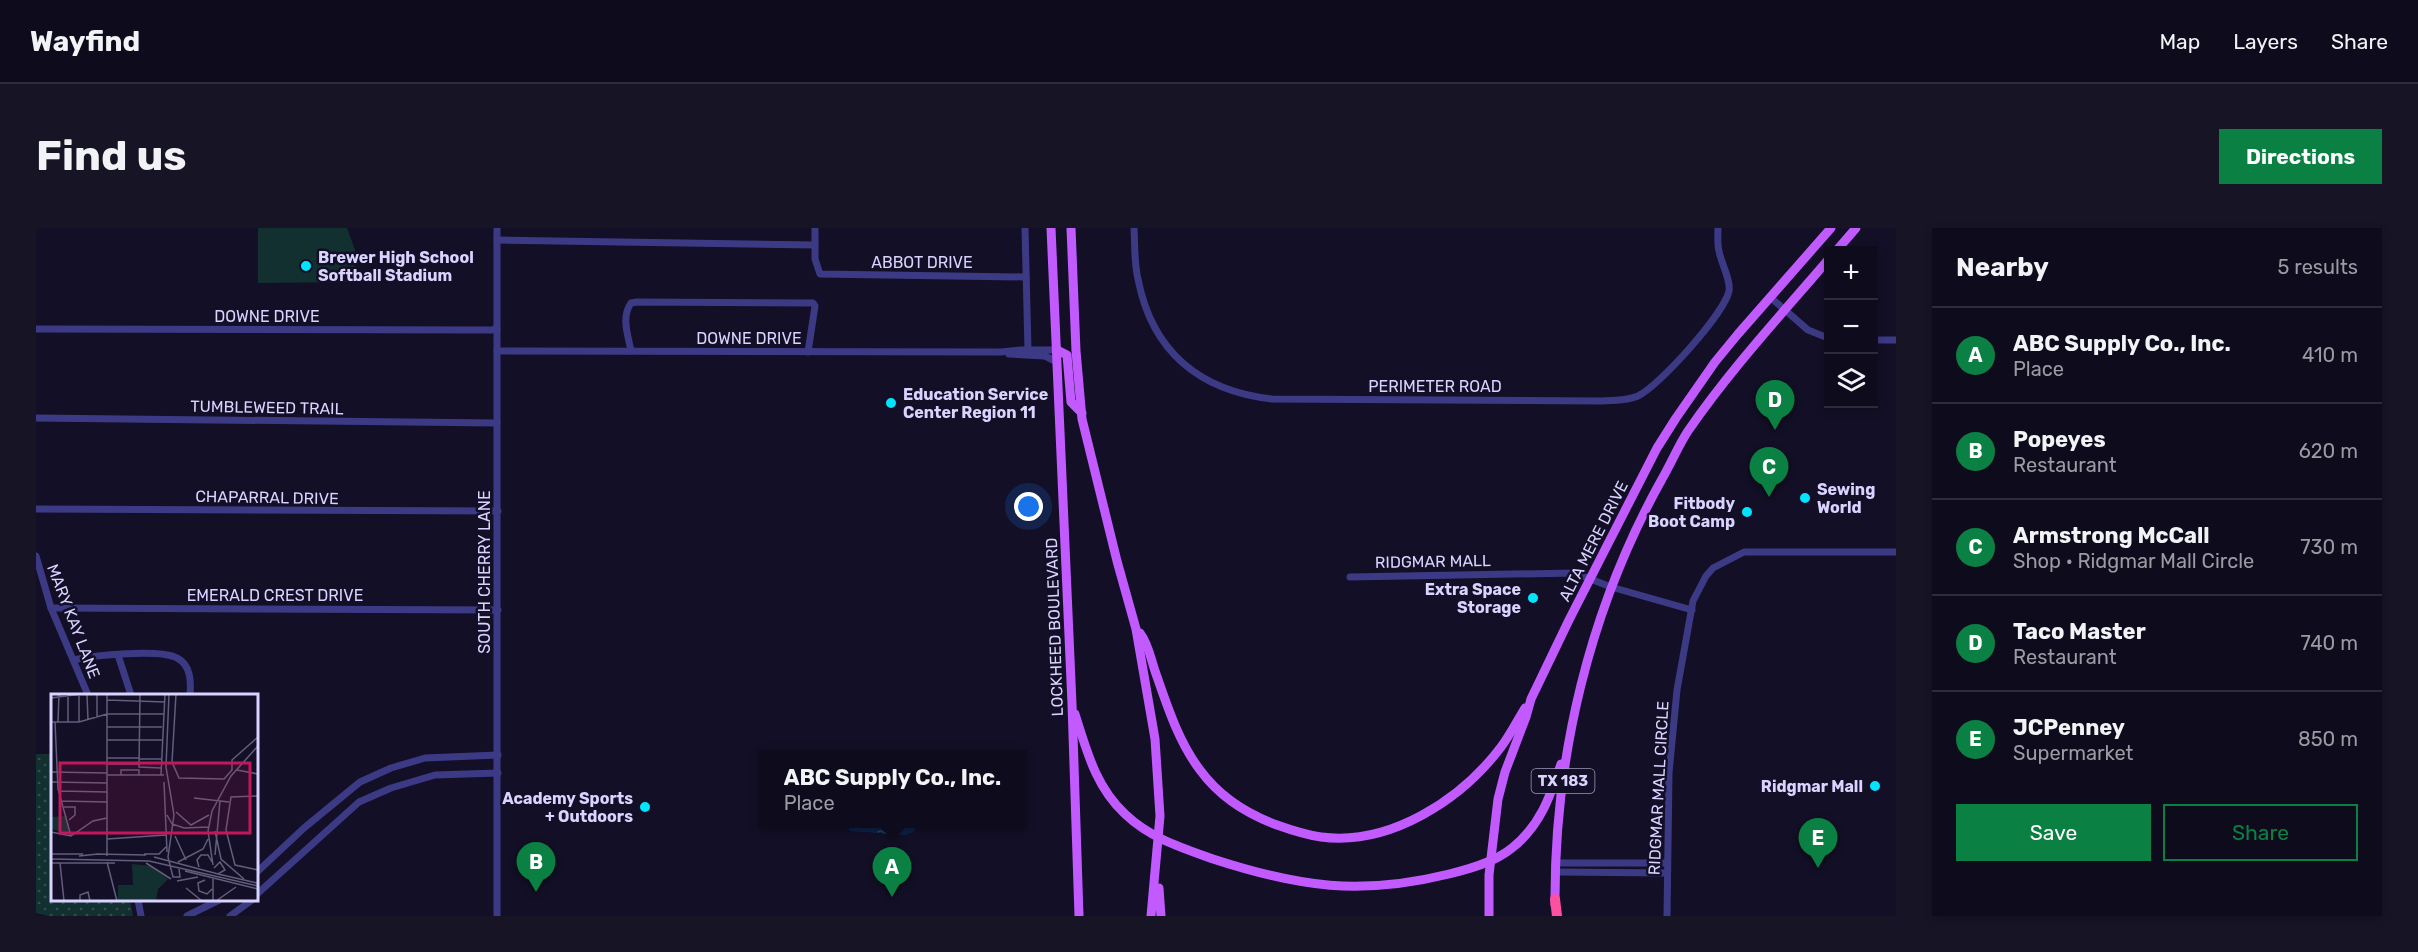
<!DOCTYPE html>
<html lang="en">
<head>
<meta charset="utf-8">
<style>
  body { margin:0; font-family:Rubik,sans-serif; background:#171425; color:#f1f3f6 }
  .controls { position:absolute; right:18px; top:18px; display:grid; overflow:hidden; border-radius:0px; box-shadow:0 3px 9px #0003 }
  .controls button { width:54px; height:54px; display:grid; place-items:center; padding:0; border:0; border-bottom:2px solid #2e2b3b; background:#0e0b1c; color:#f1f3f6; font:30px sans-serif }
  .you { position:absolute; left:993px; top:279px; width:21px; height:21px; margin:-15px; border:4px solid #fff; border-radius:50%; background:#1a73e8; box-shadow:0 0 0 9px #1a73e833 }
  .badge { display:grid; place-items:center; width:39px; height:39px; border-radius:50%; background:#0b8043; color:#fff; font-size:20px; font-weight:700 }
  .pin { position:absolute; translate:-50% -50px; filter:drop-shadow(0 2px 3px #0008) }
  .pin::after { content:''; position:absolute; top:32px; width:21px; height:18px; background:inherit; clip-path:polygon(0 0,100% 0,50% 100%) }
  .popup { position:absolute; left:723px; top:522px; width:267px; height:78px; box-sizing:border-box; display:grid; place-content:center; border-radius:0px; background:#0e0b1c; filter:drop-shadow(0 2px 4px #0005); font-size:20px; white-space:nowrap; color:#9b9ba3 }
  .popup b { font-size:22px; color:#f1f3f6 }
  .popup::after { content:''; position:absolute; left:50%; top:100%; margin-left:-12px; border:12px solid transparent; border-top-color:#0e0b1c }
  .list { margin:0; padding:0; list-style:none }
  h2 { display:flex; justify-content:space-between; align-items:center; height:78px; margin:0; padding:0 24px; font-size:26px }
  h2 small { font-size:20px; font-weight:400; color:#9b9ba3 }
  .list li { display:grid; grid-template-columns:39px 1fr auto; gap:18px; align-items:center; box-sizing:border-box; height:96px; padding:0 24px; border-top:2px solid #2e2b3b }
  .list b { display:block; font-size:22px; white-space:nowrap }
  .list p { margin:0; font-size:20px; white-space:nowrap; color:#9b9ba3 }
  .list em { font-size:20px; font-style:normal; color:#9b9ba3 }
  .actions { display:flex; gap:12px; padding:18px 24px }
  .actions a { flex:1; padding:14px 0; border:2px solid #0b8043; border-radius:0px; text-align:center; font-size:21px; color:#0b8043 }
  .actions .main { background:#0b8043; color:#fff }
  .icon { flex:none; width:33px; height:33px; fill:none; stroke:currentColor; stroke-width:2; stroke-linecap:round; stroke-linejoin:round }
  .map { position:relative; flex:none; width:1860px; height:688px; overflow:hidden; border-radius:0px }
  header { display:flex; align-items:center; gap:36px; box-sizing:border-box; height:84px; padding:0 30px; background:#0e0b1c; border-bottom:2px solid #2e2b3b }
  header strong { font-size:28px }
  nav { display:flex; gap:33px; margin-inline-start:auto; font-size:21px }
  .intro { display:flex; align-items:center; justify-content:space-between; box-sizing:border-box; height:144px; padding:0 36px }
  h1 { margin:0; font-size:42px }
  .button { padding:15px 27px; border-radius:0px; background:#0b8043; color:#fff; font-size:21px; font-weight:700 }
  main { display:flex; gap:36px; padding:0 36px }
  aside { flex:1; background:#0e0b1c; border-radius:0px; box-shadow:0 3px 9px #0003 }
  .map>svg:first-child { display:block }
  .grass { fill:url(#grass-dots) }
  .garden { fill:#12302f }
  .water { fill:url(#water-ripples) }
  .lines { fill:none; stroke-linecap:round; stroke-linejoin:round }
  .minor { stroke:#3d3a85; stroke-width:7 }
  .major { stroke:#c25bff; stroke-width:9 }
  .highway { stroke:#ff4fa3; stroke-width:10 }
  .poi-dot { fill:#00e5ff; stroke:#130f26; stroke-width:2 }
  .labels { text-anchor:middle; stroke-width:5; stroke-linejoin:round; paint-order:stroke }
  .shield { fill:#130f26; stroke:#9e99be; stroke-width:1.5 }
  .shield-label { font-size:15px; font-weight:bold; fill:#d9d4ff }
  .poi-label { font-size:16px; font-weight:bold; fill:#d9d4ff; stroke:#130f26; text-anchor:end }
  .street-label { font-size:16px; fill:#d9d4ff; stroke:#130f26 }
  .inset-road { fill:none; stroke:#625e7d; stroke-width:1.5 }
  .view { fill:#c2185b; fill-opacity:0.15; stroke:#c2185b; stroke-width:3 }
  .inset-edge { fill:none; stroke:#d9d4ff; stroke-width:3 }
</style>
</head>
<body>
<header>
<strong>Wayfind</strong>
<nav><a>Map</a><a>Layers</a><a>Share</a></nav>
</header>
<div class="intro"><h1>Find us</h1><a class="button">Directions</a></div>
<main>
<div class="map">
<svg width="1860" height="688" viewBox="0 0 1860 688">
  <defs>
    <pattern id="grass-dots" width="8" height="8" patternUnits="userSpaceOnUse" patternTransform="scale(1.5)"><rect width="8" height="8" fill="#12302f"/><path d="M2 2h.1M6 6h.1" fill="none" stroke="#344d4e" stroke-width="1.8" stroke-linecap="round"/></pattern>
    <pattern id="water-ripples" width="26" height="14" patternUnits="userSpaceOnUse" patternTransform="scale(1.5)"><rect width="26" height="14" fill="#0c2248"/><path d="M2 4q2-2 4 0t4 0M15 11q2-2 4 0t4 0" fill="none" stroke="#2f4163"/></pattern>
  </defs>
  <rect width="100%" height="100%" fill="#130f26"/>
  <!-- grass -->
  <polygon class="grass" points="0,526 16,526 16,672 94,672 97,688 12,688 0,685"/>
  <!-- garden -->
  <polygon class="garden" points="222,0 311,0 319,22 319,54 222,55"/>
  <!-- water -->
  <polygon class="water" points="810,596 882,596 877,604 869,607 814,603"/>
  <g class="lines">
    <!-- minor -->
    <g class="minor">
      <polyline points="779,0 779,31 784,46 990,49"/>
      <polyline points="989,0 992,122"/>
      <path d="M1098,0C1099,17 1098,35 1102,51C1116,124 1164,163 1236,171L1566,173C1578,172 1591,173 1602,168C1624,157 1688,86 1693,63C1695,52 1685,35 1683,23C1681,16 1682,8 1682,0"/>
      <polyline points="461,12 779,17"/>
      <polyline points="1734,69 1772,102 1792,110"/>
      <polyline points="0,101 456,102 461,100"/>
      <polyline points="1838,112 1860,112"/>
      <polyline points="461,123 965,124 985,122 1021,122"/>
      <path d="M595,123C592,107 585,89 595,75L601,74L777,75L779,78L772,124"/>
      <polyline points="973,126 1009,128 1021,134"/>
      <polyline points="0,190 461,195"/>
      <polyline points="0,281 462,283"/>
      <polyline points="0,328 15,380 52,467"/>
      <polyline points="1314,349 1539,345 1575,359 1656,382"/>
      <polyline points="15,380 462,382"/>
      <polyline points="82,427 95,467"/>
      <path d="M38,432C58,427 124,421 141,430C155,437 155,454 154,467"/>
      <polyline points="1521,635 1631,635"/>
      <polyline points="1520,644 1631,645"/>
      <polyline points="220,645 268,600 324,554 355,540 389,530 462,527"/>
      <polyline points="220,667 323,574 355,560 399,547 462,545"/>
      <polyline points="102,672 105,688"/>
      <polyline points="151,688 183,672"/>
      <polyline points="194,688 216,672"/>
      <polyline points="461,688 461,0"/>
      <polyline points="1631,688 1633,545 1641,462 1657,373 1670,348 1677,340 1708,324 1860,324"/>
    </g>
    <!-- major -->
    <g class="major">
      <polyline points="1015,0 1036,476 1043,688"/>
      <polyline points="1035,0 1040,123 1046,191 1081,333 1100,401 1119,511 1124,588 1115,688"/>
      <polyline points="1801,22 1820,0"/>
      <polyline points="1021,122 1031,127 1035,174 1046,185"/>
      <path d="M1104,405C1112,415 1115,431 1119,443C1131,477 1142,513 1164,542C1183,568 1211,586 1241,597C1255,602 1270,607 1285,609C1354,618 1425,572 1465,519C1474,507 1481,493 1489,480"/>
      <path d="M1039,486C1051,524 1060,559 1089,586C1114,610 1146,620 1177,631C1263,659 1324,668 1413,646C1434,641 1459,634 1476,620C1504,598 1514,569 1525,536"/>
      <polyline points="1123,660 1125,688"/>
      <path d="M1519,677C1518,528 1554,380 1626,251C1635,236 1642,218 1652,203C1694,142 1744,88 1792,32"/>
      <polyline points="1453,688 1453,647 1462,571 1469,544 1490,489 1495,471 1533,392 1621,220 1640,190 1679,134 1702,106 1795,0"/>
    </g>
    <!-- highway -->
    <polyline class="highway" points="1519,671 1521,688"/>
  </g>
  <!-- markers -->
  <g class="poi-dot">
    <circle cx="270" cy="38" r="6"/>
    <circle cx="855" cy="175" r="6"/>
    <circle cx="1769" cy="270" r="6"/>
    <circle cx="1711" cy="284" r="6"/>
    <circle cx="1497" cy="370" r="6"/>
    <circle cx="1839" cy="558" r="6"/>
    <circle cx="609" cy="579" r="6"/>
  </g>
  <g class="labels">
    <!-- shield labels -->
    <rect class="shield" x="1495.5" y="541" width="63" height="24" rx="4.5"/>
    <g class="shield-label">
      <text x="1527" y="558">TX 183</text>
    </g>
    <!-- poi labels -->
    <g class="poi-label">
      <text x="282" y="35" text-anchor="start">Brewer High School<tspan x="282" dy="18">Softball Stadium</tspan></text>
      <text x="867" y="172" text-anchor="start">Education Service<tspan x="867" dy="18">Center Region 11</tspan></text>
      <text x="1781" y="267" text-anchor="start">Sewing<tspan x="1781" dy="18">World</tspan></text>
      <text x="1699" y="281">Fitbody<tspan x="1699" dy="18">Boot Camp</tspan></text>
      <text x="1485" y="367">Extra Space<tspan x="1485" dy="18">Storage</tspan></text>
      <text x="1827" y="564">Ridgmar Mall</text>
      <text x="597" y="576">Academy Sports<tspan x="597" dy="18">+ Outdoors</tspan></text>
    </g>
    <!-- street labels -->
    <g class="street-label">
      <text x="886" y="40">ABBOT DRIVE</text>
      <text x="231" y="94">DOWNE DRIVE</text>
      <text x="713" y="116">DOWNE DRIVE</text>
      <text x="1399" y="164">PERIMETER ROAD</text>
      <text transform="translate(231 179) rotate(1)" y="6">TUMBLEWEED TRAIL</text>
      <text transform="translate(231 269) rotate(1)" y="6">CHAPARRAL DRIVE</text>
      <text transform="translate(1557 313) rotate(-63)" y="6">ALTA MERE DRIVE</text>
      <text transform="translate(1397 333) rotate(-1)" y="6">RIDGMAR MALL</text>
      <text transform="translate(448 344) rotate(-90)" y="6">SOUTH CHERRY LANE</text>
      <text x="239" y="373">EMERALD CREST DRIVE</text>
      <text transform="translate(38 393) rotate(69)" y="6">MARY KAY LANE</text>
      <text transform="translate(1018 399) rotate(-92)" y="6">LOCKHEED BOULEVARD</text>
      <text transform="translate(1622 560) rotate(-87)" y="6">RIDGMAR MALL CIRCLE</text>
    </g>
  </g>
  <!-- overview -->
  <g transform="translate(15 466)">
    <rect width="207" height="207" fill="#130f26"/>
    <path d="M15,122L19,140L0,135V123ZM81,170L100,172L117,185L107,195L105,207H67V191H82Z" fill="#12302f"/>
    <path class="inset-road" d="M36,0L37,26M46,0V23M89,0L88,73L110,74M118,0L115,73L123,121L117,163L122,183H129L128,175M125,0L121,68L128,84L173,85L181,76V66L207,43M28,2V28M0,4L30,0M56,6L114,8M0,28H28L56,20H113M4,28L7,95L20,142M7,28L8,0M17,28V0M56,33H111M56,46H111M56,64H88M88,65H110M56,70H88M186,76L207,80M0,78L56,79M56,81H113M70,81V76H88V81M110,81L114,0M0,88L56,89M113,88L116,158M8,97L56,98M207,102L180,103L175,136L184,171L207,176M143,104L178,108M10,107L56,108M13,113H24V121L18,126M125,118L140,131L158,121M116,121L121,130L133,134L158,133M164,137L170,165L193,185M0,138L20,142L42,127L56,124M124,142L135,166M56,145L115,141M0,160H32M46,160L95,161M93,160H108L115,153M164,161L169,107M28,162L47,160M56,162V0M103,163L167,180L174,176L169,168L163,174M0,165L98,167L207,192M56,168L66,207M127,168L152,155L157,145M0,169H64M9,169L13,207M95,169L120,185M162,171L157,137L161,117L180,82L207,52M148,173L146,166L150,161H157L161,168M134,177L207,195M167,180L206,189M154,186L147,189L148,197L156,200L161,195M126,187L147,183M135,194L151,207M29,207V201L37,198L39,207M162,207V185M165,207L185,193"/>
    <path class="view" d="M9,69H199V139H9Z"/>
    <rect width="207" height="207" class="inset-edge"/>
  </g>
</svg>
<div class="controls">
<button>+</button>
<button>−</button>
<button><svg class="icon" aria-label="layers" viewBox="0 0 24 24"><path d="M12 4l9 5-9 5-9-5zM3 14l9 5 9-5"/></svg></button>
</div>
<div class="you"></div>
<div class="pin badge" style="left:856px;top:669px">A</div>
<div class="popup"><b>ABC Supply Co., Inc.</b>Place</div>
<div class="pin badge" style="left:500px;top:664px">B</div>
<div class="pin badge" style="left:1733px;top:269px">C</div>
<div class="pin badge" style="left:1739px;top:202px">D</div>
<div class="pin badge" style="left:1782px;top:640px">E</div>
</div>
<aside>
<h2>Nearby<small>5 results</small></h2>
<ul class="list">
<li><span class="badge">A</span><div><b>ABC Supply Co., Inc.</b><p>Place</p></div><em>410 m</em></li>
<li><span class="badge">B</span><div><b>Popeyes</b><p>Restaurant</p></div><em>620 m</em></li>
<li><span class="badge">C</span><div><b>Armstrong McCall</b><p>Shop · Ridgmar Mall Circle</p></div><em>730 m</em></li>
<li><span class="badge">D</span><div><b>Taco Master</b><p>Restaurant</p></div><em>740 m</em></li>
<li><span class="badge">E</span><div><b>JCPenney</b><p>Supermarket</p></div><em>850 m</em></li>
</ul>
<div class="actions"><a class="main">Save</a><a>Share</a></div>
</aside>
</main>
</body>
</html>
